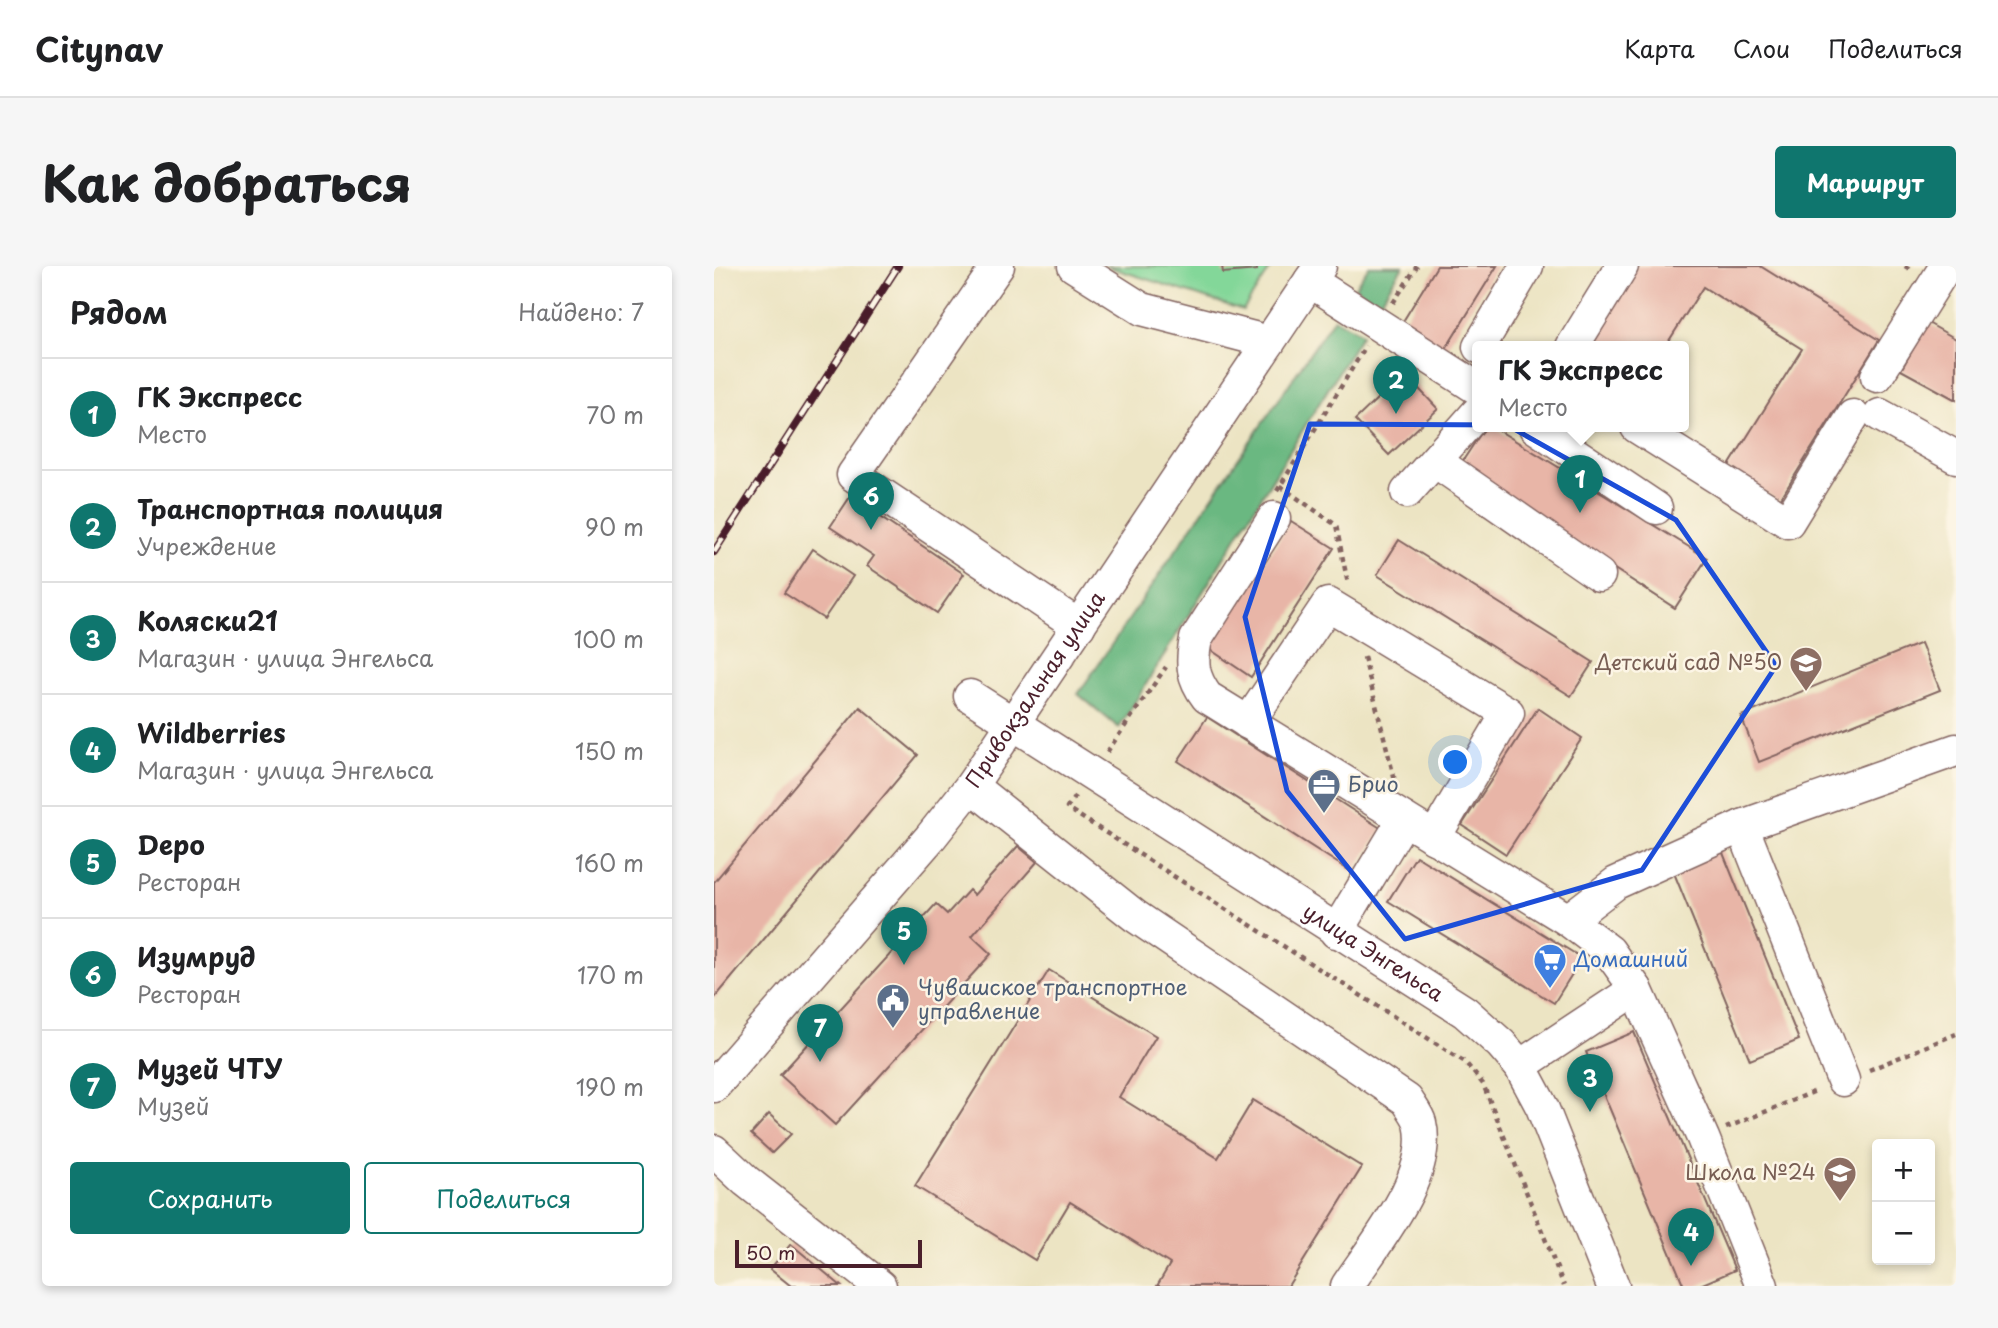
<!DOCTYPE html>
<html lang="ru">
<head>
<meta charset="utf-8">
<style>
  body { margin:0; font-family:"Playpen Sans",sans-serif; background:#f6f6f6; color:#202124 }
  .controls { position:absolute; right:21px; bottom:21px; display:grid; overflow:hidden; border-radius:7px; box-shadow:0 4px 10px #0003 }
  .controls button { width:63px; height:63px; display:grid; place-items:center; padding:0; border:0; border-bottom:2px solid #e0e0e0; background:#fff; color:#202124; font:35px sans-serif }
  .scale { position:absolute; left:21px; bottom:18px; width:187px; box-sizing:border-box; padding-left:7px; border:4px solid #4a1f2b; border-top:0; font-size:19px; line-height:24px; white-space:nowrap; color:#4a1f2b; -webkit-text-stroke:5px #fcf5e5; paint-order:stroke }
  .you { position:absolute; left:742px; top:497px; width:24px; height:24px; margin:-18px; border:5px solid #fff; border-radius:50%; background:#1a73e8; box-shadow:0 0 0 10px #1a73e833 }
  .badge { display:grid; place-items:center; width:46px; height:46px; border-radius:50%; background:#0f766e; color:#fff; font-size:23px; font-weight:700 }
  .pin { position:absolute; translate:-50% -58px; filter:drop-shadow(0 2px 4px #0008) }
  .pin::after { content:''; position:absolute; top:37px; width:24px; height:21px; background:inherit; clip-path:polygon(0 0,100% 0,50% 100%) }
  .popup { position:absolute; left:758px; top:75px; width:217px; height:91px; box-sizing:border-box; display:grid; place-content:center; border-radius:7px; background:#fff; filter:drop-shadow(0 2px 5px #0005); font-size:23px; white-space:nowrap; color:#757577 }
  .popup b { font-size:26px; color:#202124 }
  .popup::after { content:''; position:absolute; left:50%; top:100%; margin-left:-14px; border:14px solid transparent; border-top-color:#fff }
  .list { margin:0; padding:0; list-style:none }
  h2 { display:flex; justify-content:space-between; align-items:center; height:91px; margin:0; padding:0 28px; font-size:30px }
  h2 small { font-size:23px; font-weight:400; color:#757577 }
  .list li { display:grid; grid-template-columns:46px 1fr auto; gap:21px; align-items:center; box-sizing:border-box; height:112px; padding:0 28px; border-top:2px solid #e0e0e0 }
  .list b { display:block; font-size:26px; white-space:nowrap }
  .list p { margin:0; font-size:23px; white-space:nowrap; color:#757577 }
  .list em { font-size:23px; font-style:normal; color:#757577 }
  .actions { display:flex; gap:14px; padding:21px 28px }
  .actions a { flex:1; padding:16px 0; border:2px solid #0f766e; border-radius:7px; text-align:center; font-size:24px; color:#0f766e }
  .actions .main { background:#0f766e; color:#fff }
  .map { position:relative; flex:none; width:1242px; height:1020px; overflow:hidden; border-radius:7px }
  header { display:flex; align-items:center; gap:42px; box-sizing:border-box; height:98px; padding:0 35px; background:#fff; border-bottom:2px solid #e0e0e0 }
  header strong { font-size:33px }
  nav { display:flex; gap:38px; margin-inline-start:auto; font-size:24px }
  .intro { display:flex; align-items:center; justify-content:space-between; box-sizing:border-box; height:168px; padding:0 42px }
  h1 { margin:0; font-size:49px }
  .button { padding:18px 32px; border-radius:7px; background:#0f766e; color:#fff; font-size:24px; font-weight:700 }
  main { display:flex; gap:42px; padding:0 42px }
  aside { flex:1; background:#fff; border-radius:7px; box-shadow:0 4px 10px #0003 }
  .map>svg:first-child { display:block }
  .green { fill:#83d799; stroke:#667b62; stroke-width:2 }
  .forest { fill:#6ab881; stroke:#5a6c56; stroke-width:2 }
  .building { fill:#e8b5a7 }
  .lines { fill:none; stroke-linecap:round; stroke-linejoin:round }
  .minor-casing { stroke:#836460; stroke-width:35 }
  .path { stroke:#836460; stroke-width:4.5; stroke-dasharray:5 5; stroke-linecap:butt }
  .minor { stroke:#fff; stroke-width:32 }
  .rail-casing { stroke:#4a1f2b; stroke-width:8 }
  .rail { stroke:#fcf5e5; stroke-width:5; stroke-dasharray:16; stroke-linecap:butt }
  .marked { fill:none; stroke:#1d4ed8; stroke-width:5; stroke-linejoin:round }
  .labels { text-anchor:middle; stroke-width:5; stroke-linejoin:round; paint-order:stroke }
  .education-label { font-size:21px; fill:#785e54; stroke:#fcf5e5; text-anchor:end }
  .street-label { font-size:21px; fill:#4a1f2b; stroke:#fcf5e5 }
  .service-label { font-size:21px; fill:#4e5e75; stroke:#fcf5e5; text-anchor:start }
  .shop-label { font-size:21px; fill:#366cbe; stroke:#fcf5e5; text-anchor:start }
</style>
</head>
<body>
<header>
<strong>Citynav</strong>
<nav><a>Карта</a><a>Слои</a><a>Поделиться</a></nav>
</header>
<div class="intro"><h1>Как добраться</h1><a class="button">Маршрут</a></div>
<main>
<aside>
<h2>Рядом<small>Найдено: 7</small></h2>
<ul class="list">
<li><span class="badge">1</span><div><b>ГК Экспресс</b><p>Место</p></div><em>70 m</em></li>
<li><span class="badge">2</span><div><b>Транспортная полиция</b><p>Учреждение</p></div><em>90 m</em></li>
<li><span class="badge">3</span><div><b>Коляски21</b><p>Магазин · улица Энгельса</p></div><em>100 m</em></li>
<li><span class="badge">4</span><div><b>Wildberries</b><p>Магазин · улица Энгельса</p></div><em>150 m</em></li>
<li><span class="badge">5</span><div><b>Depo</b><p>Ресторан</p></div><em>160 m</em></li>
<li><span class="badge">6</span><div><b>Изумруд</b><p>Ресторан</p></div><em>170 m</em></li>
<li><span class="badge">7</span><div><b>Музей ЧТУ</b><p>Музей</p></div><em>190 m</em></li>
</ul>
<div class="actions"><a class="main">Сохранить</a><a>Поделиться</a></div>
</aside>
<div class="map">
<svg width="1242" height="1020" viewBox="0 0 1242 1020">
  <rect width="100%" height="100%" fill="#fcf5e5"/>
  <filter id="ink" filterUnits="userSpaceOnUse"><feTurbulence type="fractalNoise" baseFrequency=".0143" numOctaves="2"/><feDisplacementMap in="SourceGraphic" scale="14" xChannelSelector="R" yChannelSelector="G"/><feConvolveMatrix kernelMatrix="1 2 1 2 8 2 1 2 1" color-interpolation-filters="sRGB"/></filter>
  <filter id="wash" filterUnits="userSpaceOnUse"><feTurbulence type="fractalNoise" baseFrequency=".00686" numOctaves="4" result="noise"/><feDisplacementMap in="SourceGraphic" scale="28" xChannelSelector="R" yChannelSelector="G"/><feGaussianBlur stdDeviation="1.57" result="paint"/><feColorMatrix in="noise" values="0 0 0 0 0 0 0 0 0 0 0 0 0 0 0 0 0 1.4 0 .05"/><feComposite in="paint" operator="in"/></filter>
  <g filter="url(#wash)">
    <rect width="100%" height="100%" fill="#ece4c3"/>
    <!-- green -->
    <polygon class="green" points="392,0 558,0 529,44"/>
    <!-- forest -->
    <g class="forest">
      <polygon points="655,0 689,0 665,37 641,21"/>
      <polygon points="620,52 648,68 405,462 364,428"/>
    </g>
    <g id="blocks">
      <!-- building -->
      <g class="building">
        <polygon points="508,0 543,0 543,4 509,7"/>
        <polygon points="723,0 783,0 731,84 688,57"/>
        <polygon points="923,0 1046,0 1165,74 1065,235 1013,203 1088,83 989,21 951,81 872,81"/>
        <polygon points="1214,57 1242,73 1242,134 1187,104"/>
        <polygon points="690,107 724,143 675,189 641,154"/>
        <polygon points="771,161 779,161 993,292 961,342 744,202"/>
        <polygon points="136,231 250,308 223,347 153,300 160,290 116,261"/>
        <polygon points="577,255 620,282 537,411 494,382"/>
        <polygon points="685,274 879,396 857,430 663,309"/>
        <polygon points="99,283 139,310 110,353 70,327"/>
        <polygon points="1207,377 1226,424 1045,496 1027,450"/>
        <polygon points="146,441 204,489 0,733 0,616"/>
        <polygon points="824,442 868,472 792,588 748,559"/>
        <polygon points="493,451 668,563 639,607 464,495"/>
        <polygon points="304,580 323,596 258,670 277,688 121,859 66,809 222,638 233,648 255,624 260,629"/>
        <polygon points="1007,582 1085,774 1036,794 958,602"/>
        <polygon points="702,590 868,692 840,737 674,635"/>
        <polygon points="335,704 442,770 405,831 504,892 539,834 648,901 574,1020 443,1020 456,998 356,936 321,994 201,920"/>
        <polygon points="920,766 1021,1004 984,1020 970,1020 872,786"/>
        <polygon points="55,848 77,868 58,887 37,868"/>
        <polygon points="77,978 127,1020 77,1020 56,1003"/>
      </g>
    </g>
  </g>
  <g filter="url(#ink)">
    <use href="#blocks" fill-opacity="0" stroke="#836460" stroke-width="2"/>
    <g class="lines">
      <defs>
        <g id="minor">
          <polyline points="284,0 139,209 365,360"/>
          <polyline points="360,0 428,43 555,76"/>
          <polyline points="596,15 763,122"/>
          <polyline points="765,81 813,0"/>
          <polyline points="858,81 908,0"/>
          <polyline points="1163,110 1232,0"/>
          <polyline points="1166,149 1242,191"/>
          <polyline points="821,161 942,242"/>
          <polyline points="923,161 1074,256 1139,150"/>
          <polyline points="721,195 885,309"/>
          <polyline points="693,226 763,147"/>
          <path d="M560,252L482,373C477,397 478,411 493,431L854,654L895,685L922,723L989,872L1048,1020"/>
          <path id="s1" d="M256,430L751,746L787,778L806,800L828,841L899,1020"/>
          <polyline points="534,457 614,338 794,447 720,572"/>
          <path d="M257,520L421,650L693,834C697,841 704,849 706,857C719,910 661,977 633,1020"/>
          <polyline points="1028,560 1129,814"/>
          <polyline points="854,654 902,617 1028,560 1242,484"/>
          <polyline points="622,666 690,553"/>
          <polyline points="806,800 922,723"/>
          <path id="s2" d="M0,820L216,572L257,520L606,0"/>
          <polyline points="0,885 32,915 166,1020"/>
        </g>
      </defs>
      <!-- minor casing -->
      <use href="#minor" class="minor-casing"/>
      <!-- path -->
      <g class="path">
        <polyline points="1191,0 1199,5"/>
        <polyline points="679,37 703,0"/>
        <polyline points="566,220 622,259 634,318"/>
        <polyline points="563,225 652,80"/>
        <polyline points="650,391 681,515"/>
        <polyline points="393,486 452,401"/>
        <polyline points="361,530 353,542 751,796 769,818 850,1020"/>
        <polyline points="1155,804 1242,768"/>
        <polyline points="1012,862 1104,824"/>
      </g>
      <!-- minor -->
      <use href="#minor" class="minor"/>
      <defs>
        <polyline id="rail" points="0,286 184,0"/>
      </defs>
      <!-- rail casing -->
      <use href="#rail" class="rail-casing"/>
      <!-- rail -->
      <use href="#rail" class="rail"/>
    </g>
  </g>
  <!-- marked area -->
  <path class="marked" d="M596,158L793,159L962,254L1062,400L928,604L691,673L573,525L531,351Z"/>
  <!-- icons -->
  <defs>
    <symbol id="school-pin" viewBox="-11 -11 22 30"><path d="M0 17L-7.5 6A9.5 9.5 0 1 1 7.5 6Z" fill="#8d6e63" stroke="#fcf5e5"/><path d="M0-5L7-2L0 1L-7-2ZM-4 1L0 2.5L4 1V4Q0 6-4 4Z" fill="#fff"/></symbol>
    <symbol id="office-pin" viewBox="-11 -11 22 30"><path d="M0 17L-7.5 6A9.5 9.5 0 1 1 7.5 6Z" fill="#5c6f8a" stroke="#fcf5e5"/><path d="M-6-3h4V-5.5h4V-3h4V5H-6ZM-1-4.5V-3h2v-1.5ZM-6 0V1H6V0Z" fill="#fff"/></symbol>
    <symbol id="supermarket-pin" viewBox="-11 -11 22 30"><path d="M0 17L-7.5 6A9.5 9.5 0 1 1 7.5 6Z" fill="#3f7fe0" stroke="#fcf5e5"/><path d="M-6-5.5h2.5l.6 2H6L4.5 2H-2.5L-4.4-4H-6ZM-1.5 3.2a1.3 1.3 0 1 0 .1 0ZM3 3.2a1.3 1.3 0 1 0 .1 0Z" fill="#fff"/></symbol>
    <symbol id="civic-pin" viewBox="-11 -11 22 30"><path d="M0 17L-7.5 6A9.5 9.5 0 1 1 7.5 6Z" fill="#5c6f8a" stroke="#fcf5e5"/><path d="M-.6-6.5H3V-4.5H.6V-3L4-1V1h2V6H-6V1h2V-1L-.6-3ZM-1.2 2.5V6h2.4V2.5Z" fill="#fff"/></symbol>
  </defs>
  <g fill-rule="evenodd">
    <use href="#school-pin" x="1073" y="378" width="38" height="52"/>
    <use href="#office-pin" x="591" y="500" width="38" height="52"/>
    <use href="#supermarket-pin" x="817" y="675" width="38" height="52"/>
    <use href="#civic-pin" x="160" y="715" width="38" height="52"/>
    <use href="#school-pin" x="1107" y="888" width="38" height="52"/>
  </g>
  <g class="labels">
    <!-- education labels -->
    <g class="education-label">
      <text x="1068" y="404">Детский сад №50</text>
      <text x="1102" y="914">Школа №24</text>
    </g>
    <!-- street labels -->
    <g class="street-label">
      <text dy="7" stroke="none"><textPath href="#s2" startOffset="511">Привокзальная улица</textPath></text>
      <text dy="7" stroke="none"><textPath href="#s1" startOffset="478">улица Энгельса</textPath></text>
    </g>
    <!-- service labels -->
    <g class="service-label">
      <text x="634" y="526">Брио</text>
      <text x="204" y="729">Чувашское транспортное<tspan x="204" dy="24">управление</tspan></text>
    </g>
    <!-- shop labels -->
    <g class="shop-label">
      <text x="860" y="701">Домашний</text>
    </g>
  </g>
</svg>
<div class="controls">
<button>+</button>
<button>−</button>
</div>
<div class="scale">50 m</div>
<div class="you"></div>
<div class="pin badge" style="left:866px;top:247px">1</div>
<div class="popup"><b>ГК Экспресс</b>Место</div>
<div class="pin badge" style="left:682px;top:148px">2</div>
<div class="pin badge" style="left:876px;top:846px">3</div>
<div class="pin badge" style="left:977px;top:1000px">4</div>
<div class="pin badge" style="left:190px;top:699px">5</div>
<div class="pin badge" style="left:157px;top:264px">6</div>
<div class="pin badge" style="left:106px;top:796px">7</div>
</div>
</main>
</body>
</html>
